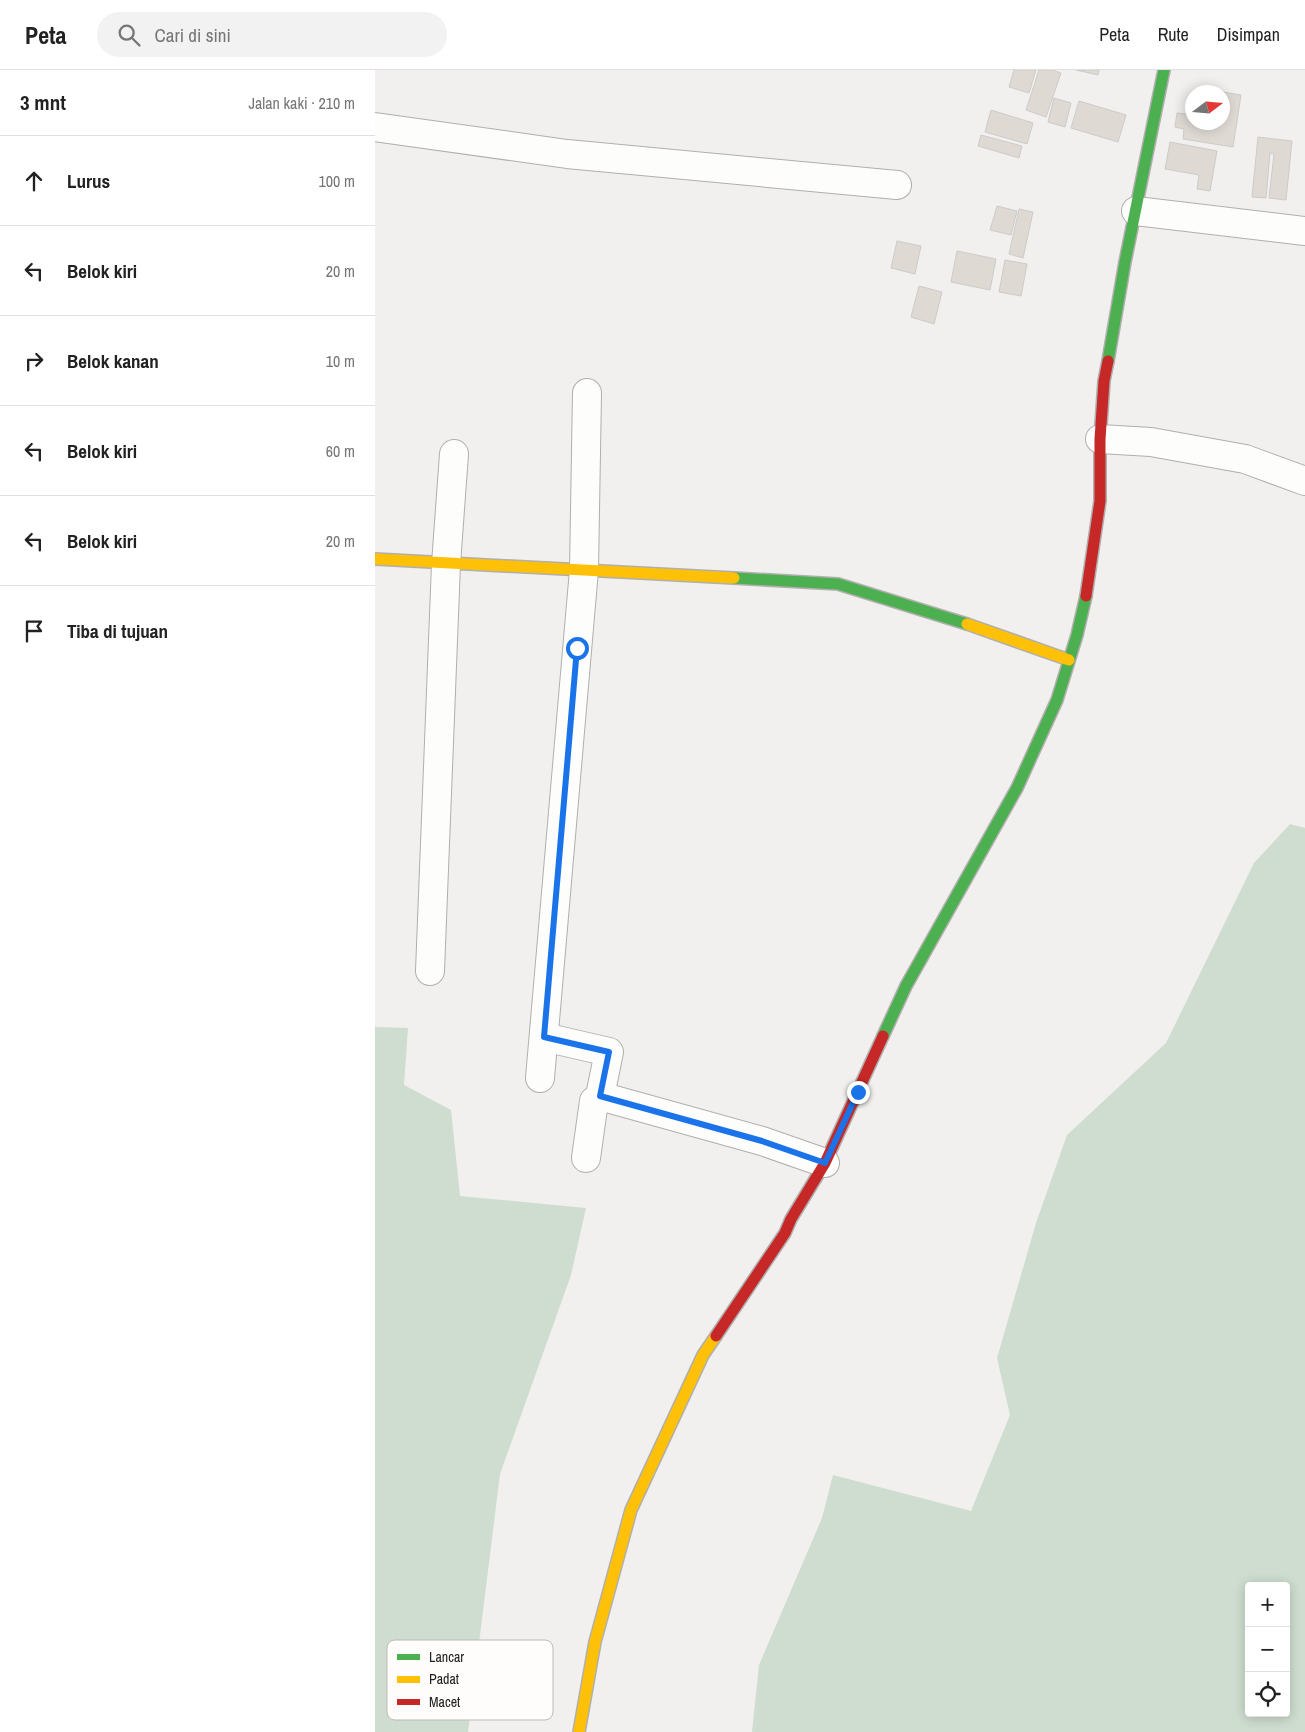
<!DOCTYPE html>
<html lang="id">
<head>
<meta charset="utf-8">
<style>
  body { margin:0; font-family:"Archivo Narrow",sans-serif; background:#f2f2f2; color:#222 }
  .controls { position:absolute; right:15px; bottom:15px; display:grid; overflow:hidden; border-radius:5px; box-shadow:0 2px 12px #0003 }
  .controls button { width:45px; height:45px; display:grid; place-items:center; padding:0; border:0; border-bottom:1px solid #e0e0e0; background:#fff; color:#222; font:25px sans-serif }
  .compass { position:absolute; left:810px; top:15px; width:45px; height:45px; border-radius:50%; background:#fff; box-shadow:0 2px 12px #0003; rotate:74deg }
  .stop { position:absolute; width:15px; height:15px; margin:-11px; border:4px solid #1a73e8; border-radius:50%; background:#fff }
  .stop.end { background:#1a73e8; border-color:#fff; box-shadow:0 1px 5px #0008 }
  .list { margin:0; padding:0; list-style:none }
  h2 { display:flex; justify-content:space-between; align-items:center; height:65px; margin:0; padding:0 20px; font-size:21px }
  h2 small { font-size:16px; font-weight:400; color:#767676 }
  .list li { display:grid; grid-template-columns:32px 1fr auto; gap:15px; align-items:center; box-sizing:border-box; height:90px; padding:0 20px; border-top:1px solid #e0e0e0 }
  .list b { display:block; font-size:19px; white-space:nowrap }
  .list em { font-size:16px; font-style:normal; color:#767676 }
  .icon { flex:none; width:28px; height:28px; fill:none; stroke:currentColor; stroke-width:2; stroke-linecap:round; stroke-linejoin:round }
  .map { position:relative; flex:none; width:930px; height:1662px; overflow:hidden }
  header { display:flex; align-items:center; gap:30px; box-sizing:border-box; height:70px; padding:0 25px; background:#fff; border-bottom:1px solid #e0e0e0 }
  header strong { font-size:24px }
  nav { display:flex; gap:28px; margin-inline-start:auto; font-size:18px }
  .search { width:350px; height:45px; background:#f2f2f2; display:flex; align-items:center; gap:12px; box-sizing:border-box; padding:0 18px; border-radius:28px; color:#767676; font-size:19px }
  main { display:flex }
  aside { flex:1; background:#fff }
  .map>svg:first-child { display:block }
  .green { fill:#ceddcf; fill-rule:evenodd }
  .building { fill:#dfd9d4; stroke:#cccbc9 }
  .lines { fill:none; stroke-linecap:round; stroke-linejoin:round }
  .street-casing { stroke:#b0afad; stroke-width:30 }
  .fast-casing { stroke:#b0afad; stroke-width:14 }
  .slow-casing { stroke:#b0afad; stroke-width:14 }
  .jam-casing { stroke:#b0afad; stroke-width:14 }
  .street { stroke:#fdfdfc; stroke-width:28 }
  .fast { stroke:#4caf50; stroke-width:11 }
  .slow { stroke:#ffc107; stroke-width:11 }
  .jam { stroke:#c62828; stroke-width:11 }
  .route { stroke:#1a73e8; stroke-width:6 }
  .key { fill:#fffdfb; stroke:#bcbbb9; stroke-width:1 }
  .key-label { font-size:14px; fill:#21201f }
</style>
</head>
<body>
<header>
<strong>Peta</strong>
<div class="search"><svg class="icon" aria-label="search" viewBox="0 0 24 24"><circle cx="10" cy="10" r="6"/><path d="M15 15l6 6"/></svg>Cari di sini</div>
<nav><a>Peta</a><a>Rute</a><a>Disimpan</a></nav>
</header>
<main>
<aside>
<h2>3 mnt<small>Jalan kaki · 210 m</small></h2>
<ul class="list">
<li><svg class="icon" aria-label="ahead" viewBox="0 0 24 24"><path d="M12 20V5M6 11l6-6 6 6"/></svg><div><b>Lurus</b></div><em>100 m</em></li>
<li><svg class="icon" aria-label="left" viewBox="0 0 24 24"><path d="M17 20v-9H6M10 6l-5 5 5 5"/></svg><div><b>Belok kiri</b></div><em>20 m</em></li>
<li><svg class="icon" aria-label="right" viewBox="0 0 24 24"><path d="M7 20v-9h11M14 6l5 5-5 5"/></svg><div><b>Belok kanan</b></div><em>10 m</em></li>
<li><svg class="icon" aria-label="left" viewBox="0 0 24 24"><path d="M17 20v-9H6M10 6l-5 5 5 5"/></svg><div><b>Belok kiri</b></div><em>60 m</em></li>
<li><svg class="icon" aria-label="left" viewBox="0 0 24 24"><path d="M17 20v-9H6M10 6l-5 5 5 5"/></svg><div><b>Belok kiri</b></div><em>20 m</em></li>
<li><svg class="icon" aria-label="arrive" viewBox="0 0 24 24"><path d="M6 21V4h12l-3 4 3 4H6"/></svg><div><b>Tiba di tujuan</b></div></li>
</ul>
</aside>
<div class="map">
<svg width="930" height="1662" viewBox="0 0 930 1662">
  <rect width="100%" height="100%" fill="#f1f0ee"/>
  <!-- green -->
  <g class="green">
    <path d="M915,754L930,758V1662H377L384,1595L447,1448L458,1405L596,1441L635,1345L622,1288L661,1153L692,1065L791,973L879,793ZM874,1516H911V1643H874Z"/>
    <polygon points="0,957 33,958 29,1015 76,1040 85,1126 211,1138 196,1205 125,1404 93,1662 0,1662"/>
  </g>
  <!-- building -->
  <g class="building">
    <polygon points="639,0 661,0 654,23 634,17"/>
    <polygon points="664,0 677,0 686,3 671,47 651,40"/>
    <polygon points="701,0 724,0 723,5"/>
    <polygon points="848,22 866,25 858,77 808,69 809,59 800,57 802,43 812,44 813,34 818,35 818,52 848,52"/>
    <polygon points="679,28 696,33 690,57 673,52"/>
    <polygon points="704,31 751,45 743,72 696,58"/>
    <polygon points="616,40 658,53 652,74 610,62"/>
    <polygon points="606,65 647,76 644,88 603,76"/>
    <polygon points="883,67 917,71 911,130 894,128 899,84 895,83 891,128 877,127"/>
    <polygon points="795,72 842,81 835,121 822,119 824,105 790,99"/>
    <polygon points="622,136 642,141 636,165 615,160"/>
    <polygon points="644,139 658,142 648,188 634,184"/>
    <polygon points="522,171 546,176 540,204 516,198"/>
    <polygon points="582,181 621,189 615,220 576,212"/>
    <polygon points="630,190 652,194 646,226 624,222"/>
    <polygon points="544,216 567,222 559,254 536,247"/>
  </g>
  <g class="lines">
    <defs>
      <g id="street">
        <polyline points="0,57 192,84 522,115"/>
        <polyline points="761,141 930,161"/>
        <polyline points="725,369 776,372 870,389 930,411"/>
        <polyline points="55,901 71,494 79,384"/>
        <polyline points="169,967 234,982 225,1026"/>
        <polyline points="165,1008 209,500 212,323"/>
        <polyline points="211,1088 219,1031 225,1026 387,1071 450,1093"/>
      </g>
      <g id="fast">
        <polyline points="733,291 750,192 789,0"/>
        <polyline points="359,508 463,514 592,554"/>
        <polyline points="508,966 531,916 642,718 682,630 702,565 711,526"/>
      </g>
      <g id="slow">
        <polyline points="0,489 359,508"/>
        <polyline points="592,554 694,590"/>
        <polyline points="204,1662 220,1572 256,1440 328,1285 341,1266"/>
      </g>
      <g id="jam">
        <polyline points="711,526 725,431 725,369 729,311 733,291"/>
        <polyline points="341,1266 410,1163 416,1149 450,1093 508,966"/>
      </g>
    </defs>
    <!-- street casing -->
    <use href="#street" class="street-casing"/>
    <!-- fast casing -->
    <use href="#fast" class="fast-casing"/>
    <!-- slow casing -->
    <use href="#slow" class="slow-casing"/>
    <!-- jam casing -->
    <use href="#jam" class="jam-casing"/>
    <!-- street -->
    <use href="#street" class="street"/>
    <!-- fast -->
    <use href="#fast" class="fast"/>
    <!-- slow -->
    <use href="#slow" class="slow"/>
    <!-- jam -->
    <use href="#jam" class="jam"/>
  </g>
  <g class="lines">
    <!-- route -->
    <polyline class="route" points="202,578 169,967 234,982 225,1026 387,1071 450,1093 483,1022"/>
  </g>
  <!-- legend -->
  <rect x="12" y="1570" width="166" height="80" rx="8" class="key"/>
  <rect x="22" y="1584" width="23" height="6" fill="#4caf50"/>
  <rect x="22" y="1606" width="23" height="7" fill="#ffc107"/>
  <rect x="22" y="1629" width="23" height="6" fill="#c62828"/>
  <g class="key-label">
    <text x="54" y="1592">Lancar</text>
    <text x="54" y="1614">Padat</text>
    <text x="54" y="1637">Macet</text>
  </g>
</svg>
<div class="controls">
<button>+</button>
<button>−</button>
<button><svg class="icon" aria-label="locate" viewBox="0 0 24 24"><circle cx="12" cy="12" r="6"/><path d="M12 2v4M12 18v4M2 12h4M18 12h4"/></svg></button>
</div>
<svg class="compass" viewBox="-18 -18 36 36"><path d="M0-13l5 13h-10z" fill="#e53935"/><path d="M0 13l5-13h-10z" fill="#767676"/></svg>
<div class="stop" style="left:202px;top:578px"></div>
<div class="stop end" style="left:483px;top:1022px"></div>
</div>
</main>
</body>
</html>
